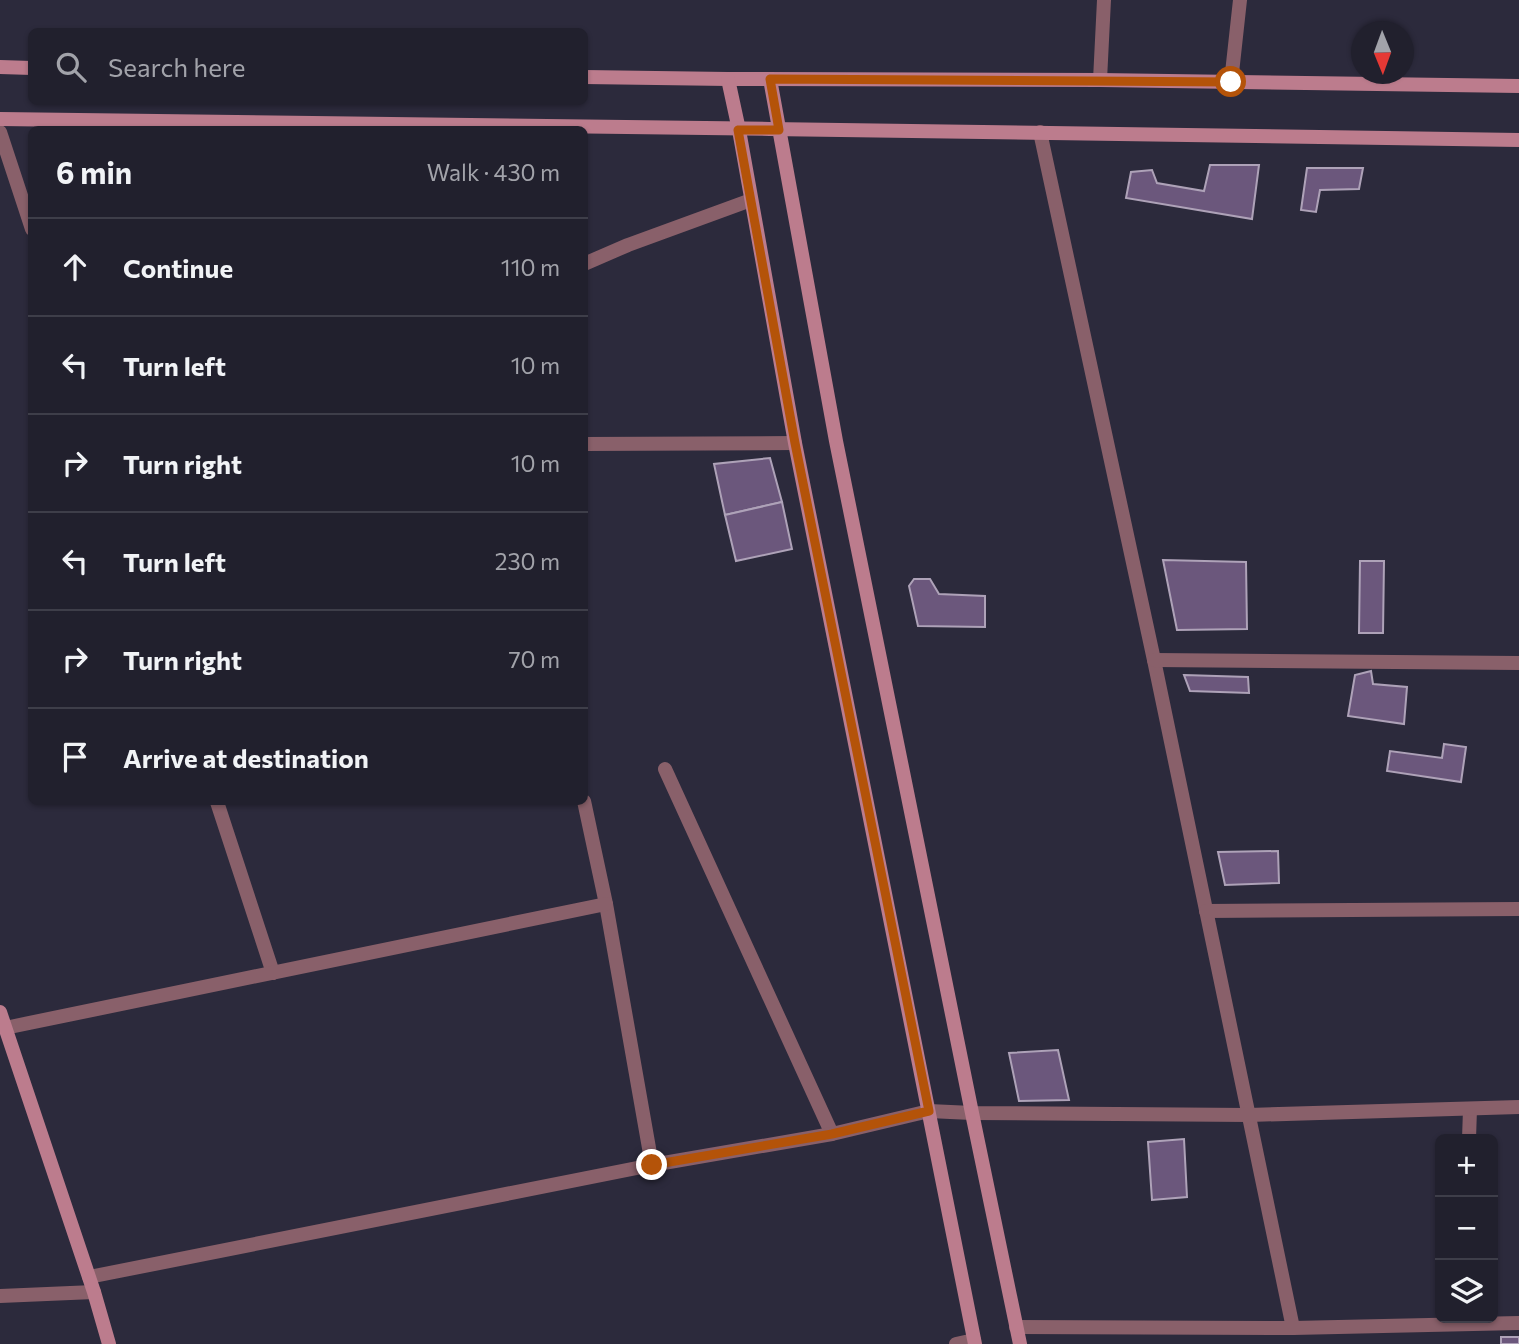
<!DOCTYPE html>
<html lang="en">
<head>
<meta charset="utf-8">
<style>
  body { margin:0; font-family:Commissioner,sans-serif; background:#292835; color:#f1f3f6 }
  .controls { position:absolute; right:21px; bottom:21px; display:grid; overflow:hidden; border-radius:10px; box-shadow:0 2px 5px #0004 }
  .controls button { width:63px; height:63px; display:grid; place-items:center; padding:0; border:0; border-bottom:2px solid #3e3e49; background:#21202d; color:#f1f3f6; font:35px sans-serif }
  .compass { position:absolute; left:1351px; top:21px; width:63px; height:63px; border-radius:50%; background:#21202d; box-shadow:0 2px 5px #0004; rotate:179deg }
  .stop { position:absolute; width:21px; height:21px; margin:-16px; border:5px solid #b45309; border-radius:50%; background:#fff }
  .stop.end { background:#b45309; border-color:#fff; box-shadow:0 2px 7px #0008 }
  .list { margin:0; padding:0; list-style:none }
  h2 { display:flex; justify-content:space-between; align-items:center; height:91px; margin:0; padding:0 28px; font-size:30px }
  h2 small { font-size:23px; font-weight:400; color:#a2a3aa }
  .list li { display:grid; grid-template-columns:46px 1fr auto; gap:21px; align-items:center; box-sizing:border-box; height:98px; padding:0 28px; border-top:2px solid #3e3e49 }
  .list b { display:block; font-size:26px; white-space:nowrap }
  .list em { font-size:23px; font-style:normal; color:#a2a3aa }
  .icon { flex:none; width:38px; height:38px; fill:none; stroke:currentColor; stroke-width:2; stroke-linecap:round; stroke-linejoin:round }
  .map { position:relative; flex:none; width:1519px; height:1344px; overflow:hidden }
  .search { position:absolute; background:#21202d; box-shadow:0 2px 5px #0004; left:28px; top:28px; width:560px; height:77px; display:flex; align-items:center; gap:18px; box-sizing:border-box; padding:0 24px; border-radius:10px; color:#a2a3aa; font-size:26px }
  .panel { position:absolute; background:#21202d; box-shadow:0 2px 5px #0004; left:28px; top:126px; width:560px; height:679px; border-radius:10px }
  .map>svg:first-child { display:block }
  .building { fill:#6b577c; stroke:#aea2b8; stroke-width:2 }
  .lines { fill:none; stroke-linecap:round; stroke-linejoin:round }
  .lane { stroke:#89606a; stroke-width:14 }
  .street { stroke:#89606a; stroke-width:14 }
  .secondary { stroke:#bc7c8d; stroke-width:14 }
  .route { stroke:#b45309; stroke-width:9 }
</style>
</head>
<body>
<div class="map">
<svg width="1519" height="1344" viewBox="0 0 1519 1344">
  <rect width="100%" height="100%" fill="#2c2a3c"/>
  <!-- building -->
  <g class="building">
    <polygon points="1210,165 1259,165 1252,219 1126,198 1131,172 1152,170 1157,183 1204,191"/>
    <polygon points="1307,168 1363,168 1359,189 1320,190 1316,212 1301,210"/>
    <polygon points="770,458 782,502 725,515 714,464"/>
    <polygon points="782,502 792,549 736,561 725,515"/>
    <polygon points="1163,560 1246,562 1247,629 1177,630"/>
    <polygon points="1360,561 1384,561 1383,633 1359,633"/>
    <polygon points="914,579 930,579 939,594 985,596 985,627 918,626 909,586"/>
    <polygon points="1371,671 1373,684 1407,687 1404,724 1348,716 1355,675"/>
    <polygon points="1184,675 1248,677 1249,693 1190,691"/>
    <polygon points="1444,744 1466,747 1461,782 1387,771 1390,751 1442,758"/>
    <polygon points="1278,851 1279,883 1225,885 1218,852"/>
    <polygon points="1058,1050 1069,1100 1019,1101 1009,1053"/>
    <polygon points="1184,1139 1187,1197 1152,1200 1148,1142"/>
    <rect x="1501" y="1337" width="18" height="7"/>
  </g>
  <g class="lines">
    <!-- lane -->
    <polyline class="lane" points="1231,82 1240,0"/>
    <!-- street -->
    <g class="street">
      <polyline points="1100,80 1104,0"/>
      <polyline points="0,132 32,229"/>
      <polyline points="1040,132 1154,660 1293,1328"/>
      <polyline points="584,264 628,245 751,200"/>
      <polyline points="584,444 795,443"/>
      <polyline points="1154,660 1519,663"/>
      <polyline points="665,769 832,1134"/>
      <polyline points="584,801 606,904 652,1165"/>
      <polyline points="217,802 273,973"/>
      <polyline points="1206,911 1519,909"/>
      <polyline points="5,1028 606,904"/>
      <polyline points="1469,1139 1470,1109"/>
      <polyline points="89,1277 652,1165 832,1134 929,1111 972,1113 1249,1115 1519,1107"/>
      <polyline points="0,1296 94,1292"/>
      <polyline points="1016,1327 1293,1328 1519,1323"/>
      <polyline points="956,1344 974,1340"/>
    </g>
    <!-- secondary -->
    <g class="secondary">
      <polyline points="0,67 32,68"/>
      <polyline points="584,77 728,79 1100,80 1519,86"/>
      <polyline points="728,79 739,130 795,443 975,1344"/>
      <polyline points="770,79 836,441 972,1113 1020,1344"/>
      <path d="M0,119C506,126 1013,131 1519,140"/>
      <polyline points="0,1012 94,1292 109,1344"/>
    </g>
  </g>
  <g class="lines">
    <!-- route -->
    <polyline class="route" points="652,1165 832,1134 929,1111 795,443 738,130 779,130 770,79 1231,82"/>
  </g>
</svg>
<div class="controls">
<button>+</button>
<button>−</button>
<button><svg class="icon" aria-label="layers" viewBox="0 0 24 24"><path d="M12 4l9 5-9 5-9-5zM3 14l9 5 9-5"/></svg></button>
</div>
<svg class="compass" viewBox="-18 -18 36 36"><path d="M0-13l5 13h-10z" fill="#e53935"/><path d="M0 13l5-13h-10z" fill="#a2a3aa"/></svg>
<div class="stop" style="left:1231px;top:82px"></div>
<div class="stop end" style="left:652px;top:1165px"></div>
<div class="search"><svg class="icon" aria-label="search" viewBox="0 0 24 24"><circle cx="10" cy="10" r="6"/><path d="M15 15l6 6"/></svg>Search here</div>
<section class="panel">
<h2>6 min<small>Walk · 430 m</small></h2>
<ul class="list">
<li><svg class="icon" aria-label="ahead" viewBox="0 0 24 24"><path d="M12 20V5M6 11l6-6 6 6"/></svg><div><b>Continue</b></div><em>110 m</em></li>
<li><svg class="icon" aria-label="left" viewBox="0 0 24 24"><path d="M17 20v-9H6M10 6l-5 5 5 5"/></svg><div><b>Turn left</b></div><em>10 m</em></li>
<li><svg class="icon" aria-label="right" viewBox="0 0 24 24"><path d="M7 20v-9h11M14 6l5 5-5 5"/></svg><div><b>Turn right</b></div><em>10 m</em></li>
<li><svg class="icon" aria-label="left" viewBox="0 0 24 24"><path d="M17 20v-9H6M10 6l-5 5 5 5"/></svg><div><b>Turn left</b></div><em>230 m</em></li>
<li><svg class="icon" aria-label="right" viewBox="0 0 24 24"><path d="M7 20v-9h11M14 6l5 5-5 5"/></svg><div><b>Turn right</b></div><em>70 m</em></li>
<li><svg class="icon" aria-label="arrive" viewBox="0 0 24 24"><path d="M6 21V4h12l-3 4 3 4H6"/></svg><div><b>Arrive at destination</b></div></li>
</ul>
</section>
</div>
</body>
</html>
